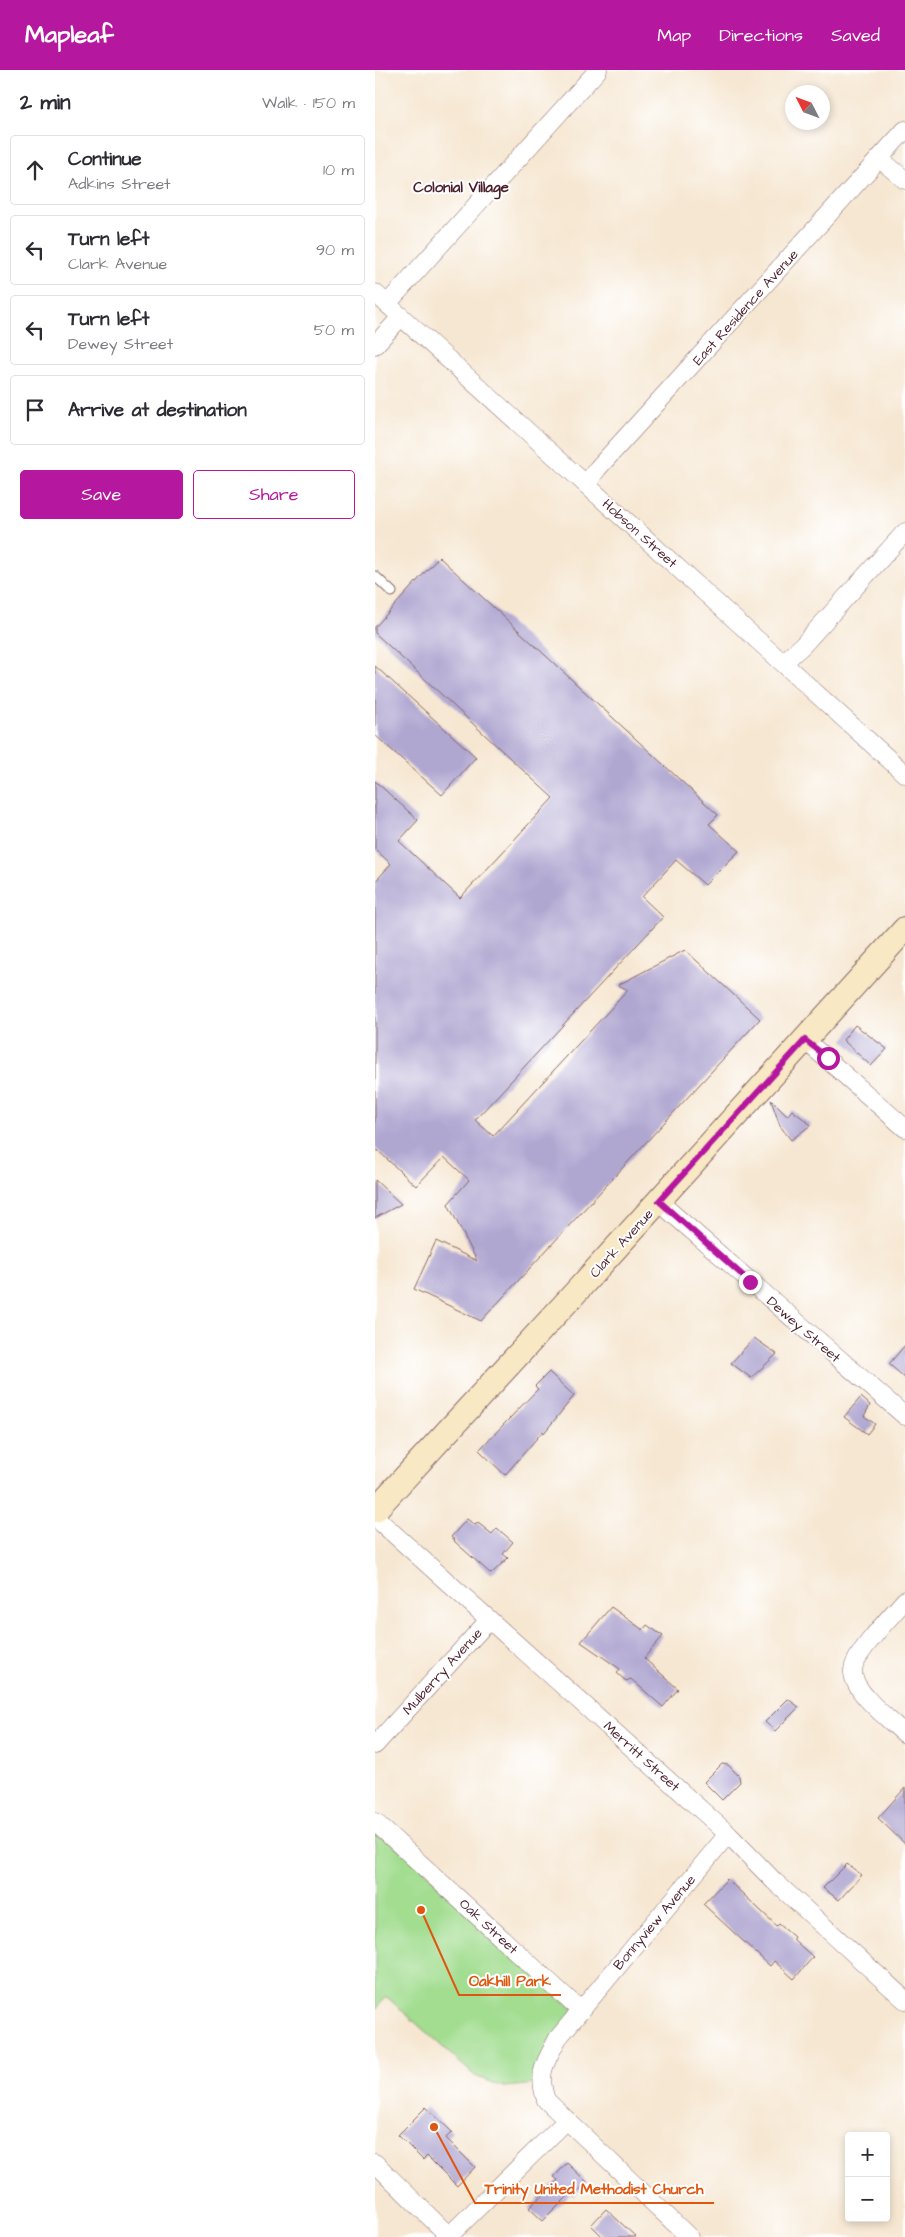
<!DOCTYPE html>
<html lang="en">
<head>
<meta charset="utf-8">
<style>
  body { margin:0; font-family:"Architects Daughter",sans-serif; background:#f2f2f3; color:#2b2b33 }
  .controls { position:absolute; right:15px; bottom:15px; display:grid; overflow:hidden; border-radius:5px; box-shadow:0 2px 8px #0003 }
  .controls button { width:45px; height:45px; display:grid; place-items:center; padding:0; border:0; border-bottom:1px solid #e1e1e2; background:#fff; color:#2b2b33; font:25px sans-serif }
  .compass { position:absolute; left:410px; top:15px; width:45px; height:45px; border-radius:50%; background:#fff; box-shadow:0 2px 8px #0003; rotate:312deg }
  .stop { position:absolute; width:15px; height:15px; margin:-11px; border:4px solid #b5179e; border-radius:50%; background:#fff }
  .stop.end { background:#b5179e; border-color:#fff; box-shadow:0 1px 5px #0008 }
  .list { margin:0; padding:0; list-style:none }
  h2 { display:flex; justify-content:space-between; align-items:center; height:65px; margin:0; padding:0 20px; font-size:21px }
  h2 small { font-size:16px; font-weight:400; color:#7c7c81 }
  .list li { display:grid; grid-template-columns:32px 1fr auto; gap:15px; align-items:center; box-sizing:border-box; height:70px; margin:0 10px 10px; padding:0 10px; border:1px solid #e1e1e2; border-radius:5px }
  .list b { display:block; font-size:19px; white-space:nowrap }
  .list p { margin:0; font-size:16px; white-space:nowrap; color:#7c7c81 }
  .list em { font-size:16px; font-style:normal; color:#7c7c81 }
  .actions { display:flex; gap:10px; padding:15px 20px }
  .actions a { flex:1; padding:11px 0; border:1px solid #b5179e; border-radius:5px; text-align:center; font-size:18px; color:#b5179e }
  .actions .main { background:#b5179e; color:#fff }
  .icon { flex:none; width:28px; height:28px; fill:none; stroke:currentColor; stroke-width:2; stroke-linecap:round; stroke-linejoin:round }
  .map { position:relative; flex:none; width:530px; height:2167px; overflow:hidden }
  header { display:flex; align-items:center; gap:30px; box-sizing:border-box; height:70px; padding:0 25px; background:#b5179e; color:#fff }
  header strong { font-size:24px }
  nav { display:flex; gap:28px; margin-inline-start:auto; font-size:18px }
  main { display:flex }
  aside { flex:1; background:#fff }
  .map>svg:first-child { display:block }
  .green { fill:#a2dd90; stroke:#767e5e }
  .building { fill:#b0a7d1 }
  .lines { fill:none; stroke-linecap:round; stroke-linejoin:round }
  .lane-casing { stroke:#866565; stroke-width:11 }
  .street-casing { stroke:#866565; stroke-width:19 }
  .secondary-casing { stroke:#866565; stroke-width:26 }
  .lane { stroke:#fff; stroke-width:9 }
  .street { stroke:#fff; stroke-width:18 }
  .secondary { stroke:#f8e8c3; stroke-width:24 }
  .route { stroke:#b5179e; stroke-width:6 }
  .labels { text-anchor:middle; stroke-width:4; stroke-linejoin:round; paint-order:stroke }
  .street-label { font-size:14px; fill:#4a1f2b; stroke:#fff }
  .neighbourhood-label { font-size:15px; font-weight:bold; fill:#4a1f2b; stroke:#fff }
  .leader { fill:none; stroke:#e0560e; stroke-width:2 }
  .callout-dot { fill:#e0560e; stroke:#fff; stroke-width:2 }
  .callout-label { font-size:15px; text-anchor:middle; font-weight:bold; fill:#e0560e; stroke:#fff; stroke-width:4; stroke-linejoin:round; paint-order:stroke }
</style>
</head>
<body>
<header>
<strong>Mapleaf</strong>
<nav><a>Map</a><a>Directions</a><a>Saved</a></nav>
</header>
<main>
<aside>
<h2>2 min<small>Walk · 150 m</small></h2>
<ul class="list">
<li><svg class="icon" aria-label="ahead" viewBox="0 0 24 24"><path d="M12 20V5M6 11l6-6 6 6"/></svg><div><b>Continue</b><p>Adkins Street</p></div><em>10 m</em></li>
<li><svg class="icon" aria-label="left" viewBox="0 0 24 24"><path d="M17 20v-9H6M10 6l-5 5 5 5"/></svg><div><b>Turn left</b><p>Clark Avenue</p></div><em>90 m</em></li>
<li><svg class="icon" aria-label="left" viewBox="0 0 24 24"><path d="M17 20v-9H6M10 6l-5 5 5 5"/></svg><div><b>Turn left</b><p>Dewey Street</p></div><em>50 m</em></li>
<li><svg class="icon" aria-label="arrive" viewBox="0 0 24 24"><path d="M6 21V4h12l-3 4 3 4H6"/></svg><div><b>Arrive at destination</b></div></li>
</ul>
<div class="actions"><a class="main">Save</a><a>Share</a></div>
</aside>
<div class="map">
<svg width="530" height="2167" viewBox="0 0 530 2167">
  <rect width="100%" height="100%" fill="#fff"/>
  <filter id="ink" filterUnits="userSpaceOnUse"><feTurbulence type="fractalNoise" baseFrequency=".02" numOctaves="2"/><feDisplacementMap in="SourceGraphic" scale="10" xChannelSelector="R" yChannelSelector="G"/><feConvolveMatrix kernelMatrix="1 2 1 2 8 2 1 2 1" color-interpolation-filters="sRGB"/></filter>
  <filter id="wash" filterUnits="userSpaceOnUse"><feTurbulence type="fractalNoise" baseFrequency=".0096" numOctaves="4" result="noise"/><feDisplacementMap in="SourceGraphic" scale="20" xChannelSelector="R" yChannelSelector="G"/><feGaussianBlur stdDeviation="1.12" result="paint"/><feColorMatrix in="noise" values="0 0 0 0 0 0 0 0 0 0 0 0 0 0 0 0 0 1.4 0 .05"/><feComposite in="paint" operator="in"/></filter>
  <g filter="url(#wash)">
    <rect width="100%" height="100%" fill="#f6e7d2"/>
    <!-- green -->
    <polygon class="green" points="0,1754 200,1940 162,2014 129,2017 100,2006 12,1927 0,1939"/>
    <g id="blocks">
      <!-- building -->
      <g class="building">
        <polygon points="64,487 343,745 334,754 364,781 330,815 301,790 267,827 288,847 100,1050 118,1066 253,920 243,915 310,880 385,949 106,1251 39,1219 61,1171 102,1191 73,1134 94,1110 69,1087 41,1116 0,1078 0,812 16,794 0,779 0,711 43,750 24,771 85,828 178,728 0,563 0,557"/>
        <polygon points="0,596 101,687 67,725 0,665"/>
        <polygon points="480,955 512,979 496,996 468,970"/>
        <polygon points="396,1030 412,1046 417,1040 436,1055 416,1070 405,1056"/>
        <polygon points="0,1110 26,1134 0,1148"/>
        <polygon points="379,1268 402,1284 376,1308 356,1293"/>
        <polygon points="530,1275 530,1308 514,1294"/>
        <polygon points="174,1302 199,1326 169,1363 168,1361 130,1405 104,1380 163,1319 160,1316"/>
        <polygon points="486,1327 495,1335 489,1346 500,1354 492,1364 469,1347"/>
        <polygon points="92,1449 100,1455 103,1453 117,1464 122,1458 138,1472 128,1484 133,1488 116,1504 79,1471 80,1470 76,1467"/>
        <polygon points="236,1537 268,1560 272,1555 288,1566 269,1588 303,1619 288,1637 256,1609 251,1611 242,1603 245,1599 206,1572"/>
        <polygon points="413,1629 424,1637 400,1661 390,1652"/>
        <polygon points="347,1694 353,1695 364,1706 365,1712 347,1730 329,1712"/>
        <polygon points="530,1718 530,1774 503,1748"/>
        <polygon points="472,1794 487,1805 464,1830 448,1818"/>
        <polygon points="352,1809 402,1856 404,1854 419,1867 418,1869 438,1887 419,1909 399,1891 395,1896 328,1834"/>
        <polygon points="51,2037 77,2062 71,2068 100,2097 82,2116 52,2086 48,2090 23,2065"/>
        <polygon points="192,2093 212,2112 199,2126 196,2123 168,2151 154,2138 183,2110 179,2107"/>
        <polygon points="231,2139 261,2167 228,2167 216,2155"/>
      </g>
    </g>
  </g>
  <g filter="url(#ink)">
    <use href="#blocks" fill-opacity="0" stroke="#866565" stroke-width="1"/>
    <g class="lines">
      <defs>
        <polyline id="lane" points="0,506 17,522"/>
        <g id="street">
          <polyline points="505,89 530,110"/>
          <polyline points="0,223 530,704"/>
          <polyline points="12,234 223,0"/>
          <polyline points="0,275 26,247"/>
          <polyline points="211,414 223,398 530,60"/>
          <polyline points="408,593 428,575 530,462"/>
          <polyline points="430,970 530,1058"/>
          <polyline points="283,1131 530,1346"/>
          <polyline points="0,1447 353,1764 399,1811 530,1930"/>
          <path d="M530,1530C518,1544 479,1584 478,1600C476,1621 516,1651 530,1664"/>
          <polyline points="0,1675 114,1550"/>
          <polyline points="0,1752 206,1941"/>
          <polyline points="0,2093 75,2167"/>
          <polyline points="73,2167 192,2050"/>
          <path d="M314,2167L171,2030C162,2002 170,1993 183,1968L353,1764"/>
        </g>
        <polyline id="secondary" points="0,1440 200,1223 530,859"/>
      </defs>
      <!-- lane casing -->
      <use href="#lane" class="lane-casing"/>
      <!-- street casing -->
      <use href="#street" class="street-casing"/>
      <!-- secondary casing -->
      <use href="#secondary" class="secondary-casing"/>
      <!-- lane -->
      <use href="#lane" class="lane"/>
      <!-- street -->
      <use href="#street" class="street"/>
      <!-- secondary -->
      <use href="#secondary" class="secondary"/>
    </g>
  </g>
  <g class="lines" filter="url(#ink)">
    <!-- route -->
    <polyline class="route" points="375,1212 284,1131 430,970 453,988"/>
  </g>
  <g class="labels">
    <!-- street labels -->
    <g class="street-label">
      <text transform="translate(370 237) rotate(-48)" y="5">East Residence Avenue</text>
      <text transform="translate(265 463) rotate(42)" y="5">Hobson Street</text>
      <text transform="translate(246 1173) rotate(-48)" y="5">Clark Avenue</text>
      <text transform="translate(429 1259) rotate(41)" y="5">Dewey Street</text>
      <text transform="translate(67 1601) rotate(-48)" y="5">Mulberry Avenue</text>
      <text transform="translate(267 1686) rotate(42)" y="5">Merritt Street</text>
      <text transform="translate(279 1852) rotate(-50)" y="5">Bonnyview Avenue</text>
      <text transform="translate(114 1856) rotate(43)" y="5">Oak Street</text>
    </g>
    <!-- neighbourhood labels -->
    <g class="neighbourhood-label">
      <text x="86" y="122">Colonial Village</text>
    </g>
  </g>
  <!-- callouts -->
  <path class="leader" d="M46 1840L84 1925H186M59 2057L100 2133H339"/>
  <g class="callout-dot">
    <circle cx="46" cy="1840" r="5"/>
    <circle cx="59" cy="2057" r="5"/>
  </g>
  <g class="callout-label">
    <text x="135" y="1916">Oakhill Park</text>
    <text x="219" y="2124">Trinity United Methodist Church</text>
  </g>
</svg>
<div class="controls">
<button>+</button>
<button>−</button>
</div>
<svg class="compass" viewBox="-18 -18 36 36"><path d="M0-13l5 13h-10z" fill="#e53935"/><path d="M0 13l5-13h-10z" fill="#7c7c81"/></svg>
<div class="stop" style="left:453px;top:988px"></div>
<div class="stop end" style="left:375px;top:1212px"></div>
</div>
</main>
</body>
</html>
